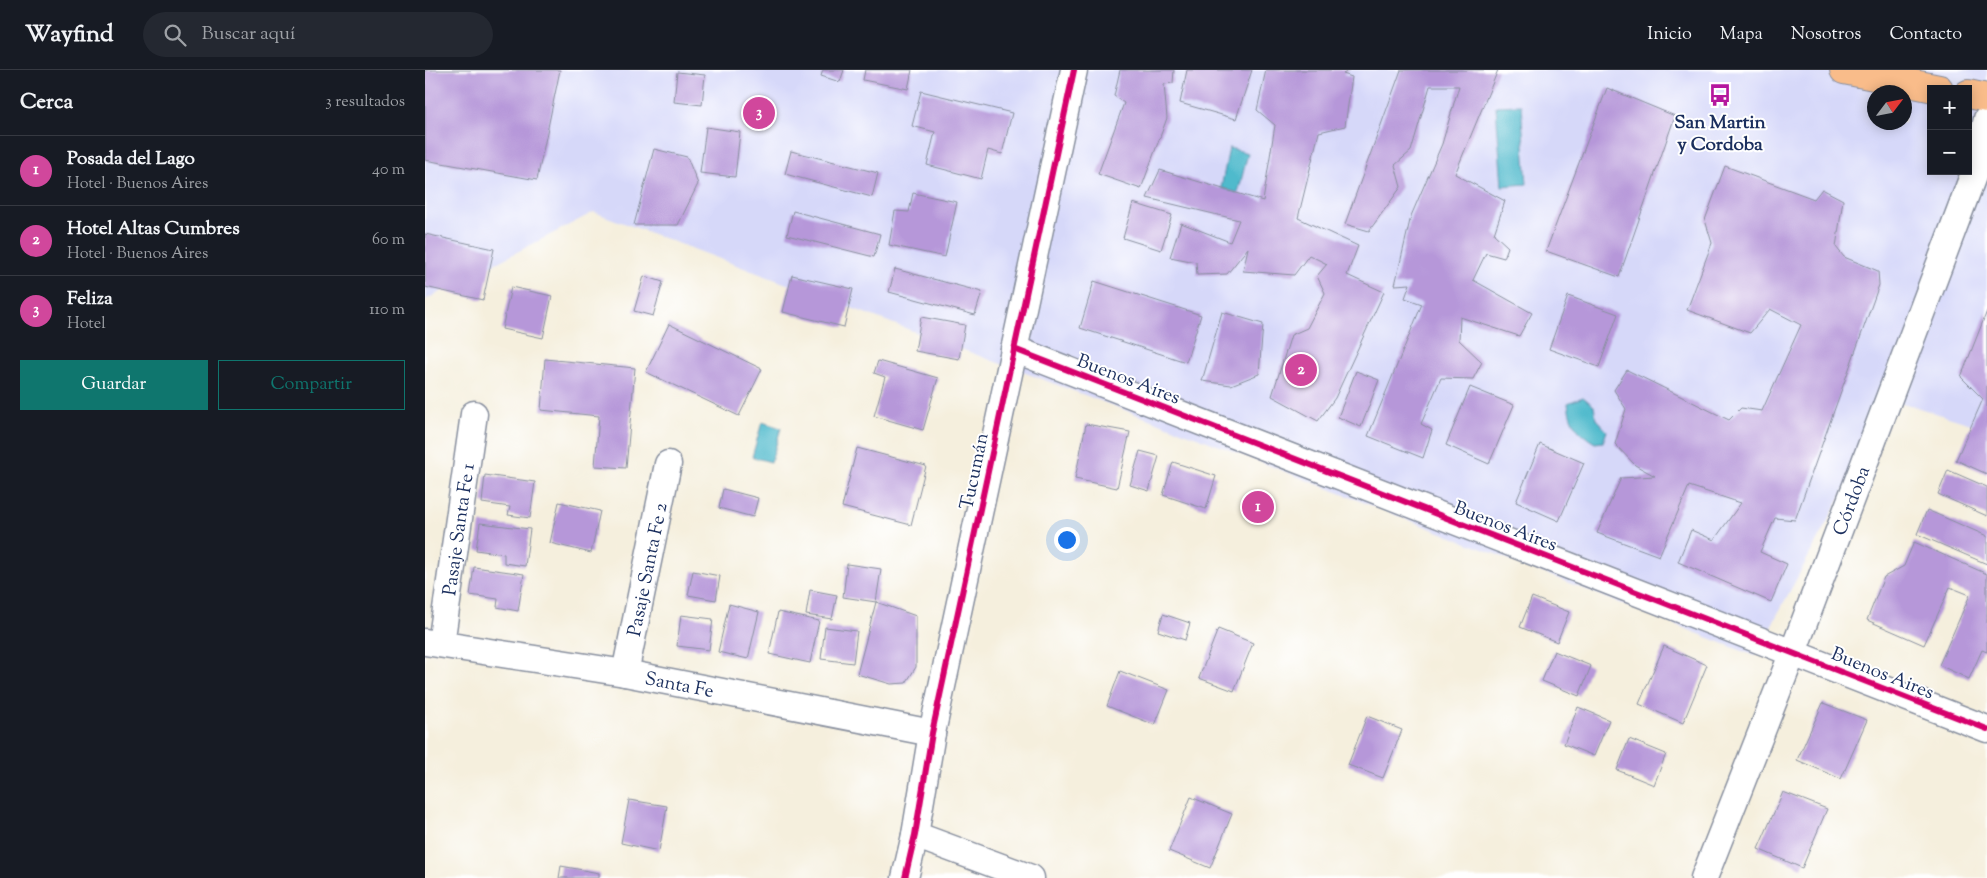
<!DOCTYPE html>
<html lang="es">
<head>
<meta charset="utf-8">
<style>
  body { margin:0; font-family:"Sorts Mill Goudy",serif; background:#242831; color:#f1f3f6 }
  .controls { position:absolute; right:15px; top:15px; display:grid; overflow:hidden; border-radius:0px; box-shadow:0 2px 12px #0003 }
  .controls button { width:45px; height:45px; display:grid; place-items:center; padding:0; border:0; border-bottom:1px solid #363941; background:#171b24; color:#f1f3f6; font:25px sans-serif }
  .compass { position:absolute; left:1442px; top:15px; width:45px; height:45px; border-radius:50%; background:#171b24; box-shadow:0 2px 12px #0003; rotate:58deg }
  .you { position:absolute; left:641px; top:469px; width:18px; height:18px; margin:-12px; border:4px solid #fff; border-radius:50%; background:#1a73e8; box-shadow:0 0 0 8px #1a73e833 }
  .badge { display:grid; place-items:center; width:32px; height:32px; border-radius:50%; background:#0f766e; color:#fff; font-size:16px; font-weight:700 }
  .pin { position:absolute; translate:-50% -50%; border:2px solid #fff; box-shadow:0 1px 5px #0006 }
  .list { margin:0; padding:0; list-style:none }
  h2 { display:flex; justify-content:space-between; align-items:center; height:65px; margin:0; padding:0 20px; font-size:21px }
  h2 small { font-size:16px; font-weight:400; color:#9ea1a6 }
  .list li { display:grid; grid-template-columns:32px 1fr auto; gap:15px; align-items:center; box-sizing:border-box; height:70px; padding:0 20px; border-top:1px solid #363941 }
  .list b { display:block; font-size:19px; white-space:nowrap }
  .list p { margin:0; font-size:16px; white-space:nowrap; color:#9ea1a6 }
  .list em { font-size:16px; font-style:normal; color:#9ea1a6 }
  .actions { display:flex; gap:10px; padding:15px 20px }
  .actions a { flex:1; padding:11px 0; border:1px solid #0f766e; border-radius:0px; text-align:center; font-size:18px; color:#0f766e }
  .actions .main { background:#0f766e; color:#fff }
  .icon { flex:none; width:28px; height:28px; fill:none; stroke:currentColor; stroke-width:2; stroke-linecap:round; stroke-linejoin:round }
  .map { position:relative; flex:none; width:1562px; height:808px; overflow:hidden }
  header { display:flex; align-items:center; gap:30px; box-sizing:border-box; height:70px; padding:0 25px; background:#171b24; border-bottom:1px solid #363941 }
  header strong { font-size:24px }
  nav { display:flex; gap:28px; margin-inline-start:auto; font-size:18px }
  .search { width:350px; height:45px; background:#242831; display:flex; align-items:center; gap:12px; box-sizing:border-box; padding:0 18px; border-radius:28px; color:#9ea1a6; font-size:19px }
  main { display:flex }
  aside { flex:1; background:#171b24 }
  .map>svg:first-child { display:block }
  .built { fill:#d6d8f9; fill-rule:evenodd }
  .water { fill:#50bacc; stroke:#367495 }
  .building { fill:#b697d9 }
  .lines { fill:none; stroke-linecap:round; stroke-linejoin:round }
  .minor-casing { stroke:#888f9e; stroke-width:29 }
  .primary-casing { stroke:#888f9e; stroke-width:30 }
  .minor { stroke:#fff; stroke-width:26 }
  .primary { stroke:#f9bc8a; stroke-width:28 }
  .cycleway-casing { stroke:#fff; stroke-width:9 }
  .cycleway { stroke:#d6006c; stroke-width:6 }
  .labels { text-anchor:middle; stroke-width:4; stroke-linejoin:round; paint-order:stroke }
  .poi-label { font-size:19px; font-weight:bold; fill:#1b2f5e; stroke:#fff }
  .street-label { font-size:19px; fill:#1b2f5e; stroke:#fff }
</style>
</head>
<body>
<header>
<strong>Wayfind</strong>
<div class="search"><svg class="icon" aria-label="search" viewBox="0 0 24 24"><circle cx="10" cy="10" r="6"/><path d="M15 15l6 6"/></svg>Buscar aquí</div>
<nav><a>Inicio</a><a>Mapa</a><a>Nosotros</a><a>Contacto</a></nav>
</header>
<main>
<aside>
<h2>Cerca<small>3 resultados</small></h2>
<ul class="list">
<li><span class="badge" style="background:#d1479c">1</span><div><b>Posada del Lago</b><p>Hotel · Buenos Aires</p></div><em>40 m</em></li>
<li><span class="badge" style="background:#d1479c">2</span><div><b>Hotel Altas Cumbres</b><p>Hotel · Buenos Aires</p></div><em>60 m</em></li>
<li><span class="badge" style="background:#d1479c">3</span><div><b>Feliza</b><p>Hotel</p></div><em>110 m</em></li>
</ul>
<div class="actions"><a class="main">Guardar</a><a>Compartir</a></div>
</aside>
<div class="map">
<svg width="1562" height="808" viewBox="0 0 1562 808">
  <rect width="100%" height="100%" fill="#fff"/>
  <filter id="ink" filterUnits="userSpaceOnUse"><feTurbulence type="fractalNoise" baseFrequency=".02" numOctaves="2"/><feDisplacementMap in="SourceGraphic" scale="10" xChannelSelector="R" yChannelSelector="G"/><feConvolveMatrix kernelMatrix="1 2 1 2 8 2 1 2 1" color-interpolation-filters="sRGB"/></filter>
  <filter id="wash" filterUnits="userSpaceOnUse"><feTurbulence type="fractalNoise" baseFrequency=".0096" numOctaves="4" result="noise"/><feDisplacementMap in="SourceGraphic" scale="20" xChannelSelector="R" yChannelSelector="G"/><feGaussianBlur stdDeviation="1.12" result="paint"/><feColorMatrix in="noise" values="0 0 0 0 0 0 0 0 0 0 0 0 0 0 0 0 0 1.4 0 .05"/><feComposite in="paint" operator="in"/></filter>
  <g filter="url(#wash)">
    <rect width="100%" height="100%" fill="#f5efdd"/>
    <!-- built -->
    <path class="built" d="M0,0H1562V359L1468,330L1330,586L772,367L169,142L0,230ZM1506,19H1543V101H1506ZM1450,22H1480V52H1450Z"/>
    <!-- water -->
    <g class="water">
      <polygon points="1096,35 1102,114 1077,116 1071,36"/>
      <polygon points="804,78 823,83 813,123 796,118"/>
      <path d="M1158,327L1169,336L1171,349L1182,361L1178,372L1170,373C1153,363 1145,353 1143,333Z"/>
      <polygon points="337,352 356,358 346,392 327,387"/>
    </g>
    <g id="blocks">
      <!-- building -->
      <g class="building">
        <polygon points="0,0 135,0 112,110 0,90"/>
        <polygon points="398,0 419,0 415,12 396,6"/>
        <polygon points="440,0 487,0 483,19 438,10"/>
        <polygon points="695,0 749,0 748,13 739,14 742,48 716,119 673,104 699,33 689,26"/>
        <polygon points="762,0 827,0 811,49 755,33"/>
        <polygon points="841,0 924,0 918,4 927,7 920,56 894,62 873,148 933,176 922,205 959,222 910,328 893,351 847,326 866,265 882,258 900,223 892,206 902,194 884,185 869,205 818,201 823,178 802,204 772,205 771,192 745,187 756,153 805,172 814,150 722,128 735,100 838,131 850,55 832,40"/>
        <polygon points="976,0 1073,0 1030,104 1080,131 1069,164 1083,177 1079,188 1061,183 1048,210 1107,243 1094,266 1035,247 1034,270 1057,292 1048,309 1016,308 996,354 1007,360 998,388 943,366 997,234 980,228 985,214 970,215 986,146 1017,74 1034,16 1005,16 986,81 970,95 976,117 944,161 920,154"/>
        <polygon points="252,2 280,5 277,35 249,32"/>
        <polygon points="1182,18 1250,46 1194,207 1121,181"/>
        <polygon points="496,21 587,43 577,84 563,80 556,109 502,95 510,62 487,56"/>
        <polygon points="281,57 315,62 310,107 275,103"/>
        <polygon points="229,79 262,87 273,114 253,155 209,155"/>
        <polygon points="366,81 453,103 447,127 360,104"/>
        <polygon points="1300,96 1389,129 1397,119 1418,130 1411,177 1419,187 1453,201 1454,215 1370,450 1350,448 1335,482 1362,494 1346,532 1253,492 1266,460 1289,470 1316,433 1264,416 1234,486 1172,463 1196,408 1230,406 1210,395 1190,374 1201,339 1189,320 1202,300 1304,350 1316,338 1337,341 1376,255 1345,239 1325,263 1262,240 1287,173 1280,150"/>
        <polygon points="488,123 532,132 520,187 464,175 470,141 484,142"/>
        <polygon points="708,133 747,145 736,180 698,168"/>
        <polygon points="368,141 455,164 449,187 362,165"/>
        <polygon points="0,164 69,179 58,230 0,217"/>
        <polygon points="470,199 557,222 550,245 464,222"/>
        <polygon points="367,205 428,219 419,257 358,242"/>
        <polygon points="219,206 238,212 228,246 209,241"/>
        <polygon points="669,211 776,245 761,292 655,258"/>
        <polygon points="86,217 127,226 118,268 77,259"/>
        <polygon points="1143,226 1193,244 1174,297 1124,279"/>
        <polygon points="1562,241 1562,404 1531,390 1558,329 1536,307"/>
        <polygon points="797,242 838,254 834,304 806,315 777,311"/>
        <polygon points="496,247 540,255 534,289 490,281"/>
        <polygon points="244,254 337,299 314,346 221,302"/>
        <polygon points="120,289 210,298 201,398 170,396 174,346 116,340"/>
        <polygon points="453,291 513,308 498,360 449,346 460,307 449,303"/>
        <polygon points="931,301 954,310 936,357 913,347"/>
        <polygon points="1045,317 1089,335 1064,394 1021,375"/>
        <polygon points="661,354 705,362 692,418 650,409"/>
        <polygon points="1115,374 1159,393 1134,451 1091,432"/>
        <polygon points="432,378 501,396 486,455 417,437"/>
        <polygon points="715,381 734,386 724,421 705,415"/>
        <polygon points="748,392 791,406 781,439 738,425"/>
        <polygon points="1523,400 1562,417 1562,446 1513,424"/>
        <polygon points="60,405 110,412 105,448 83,445 85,437 57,433"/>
        <polygon points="298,419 333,428 328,447 294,438"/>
        <polygon points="134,432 175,441 166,483 125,473"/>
        <polygon points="1502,440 1562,466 1562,494 1492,464"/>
        <polygon points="55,453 105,459 100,496 79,493 79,484 51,480"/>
        <polygon points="1489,472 1562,504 1562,582 1557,580 1544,609 1514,595 1545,525 1525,517 1499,575 1442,550 1459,507 1479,496"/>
        <polygon points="422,494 456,499 451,532 491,546 491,597 481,613 466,614 432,604 451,532 418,527"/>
        <polygon points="49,497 99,504 93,541 72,537 73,529 45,525"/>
        <polygon points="268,501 295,506 291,530 263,525"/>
        <polygon points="385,520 412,525 407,549 381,545"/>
        <polygon points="1107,527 1144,542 1132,572 1095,557"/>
        <polygon points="304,534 334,542 323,589 293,582"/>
        <polygon points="353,542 394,551 385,593 344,584"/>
        <polygon points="738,544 765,553 760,570 733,561"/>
        <polygon points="256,545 288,549 284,580 252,576"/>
        <polygon points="400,557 432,561 428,593 396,589"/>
        <polygon points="793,559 828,573 809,621 774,608"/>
        <polygon points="1239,576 1282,595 1258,653 1214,634"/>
        <polygon points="1129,581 1166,596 1154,626 1117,611"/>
        <polygon points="695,601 744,620 730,655 682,636"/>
        <polygon points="1398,633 1442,650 1416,709 1372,690"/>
        <polygon points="1153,637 1184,650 1169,686 1139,674"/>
        <polygon points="942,646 977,660 958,708 923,695"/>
        <polygon points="1204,669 1241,684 1229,715 1192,700"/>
        <polygon points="1358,722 1402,739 1377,798 1333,779"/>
        <polygon points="766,727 807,744 785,798 744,781"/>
        <polygon points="204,730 242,736 234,781 196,773"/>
        <polygon points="136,796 174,803 174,808 134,808"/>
      </g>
    </g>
  </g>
  <g filter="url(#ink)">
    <use href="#blocks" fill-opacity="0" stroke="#888f9e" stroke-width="1"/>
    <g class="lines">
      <defs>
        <g id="minor">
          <polyline points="589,279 1562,659"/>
          <path id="s1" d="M0,572L200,603L507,663"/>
          <path id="s2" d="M16,574L49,344"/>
          <path id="s3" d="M200,603L243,394"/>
          <polyline points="490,765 606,808"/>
          <polyline points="480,808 490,765 507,663 649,0"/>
          <path id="s4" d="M1279,808L1368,582L1548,106L1562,49"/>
        </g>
        <g id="primary">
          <polyline points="1419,0 1514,19"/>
          <polyline points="1543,24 1562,28"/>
        </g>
      </defs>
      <!-- minor casing -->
      <use href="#minor" class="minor-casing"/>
      <!-- primary casing -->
      <use href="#primary" class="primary-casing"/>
      <!-- minor -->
      <use href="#minor" class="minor"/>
      <!-- primary -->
      <use href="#primary" class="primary"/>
      <defs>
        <g id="cycleway">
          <polyline points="589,279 1562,659"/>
          <polyline points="480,808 490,765 507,663 649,0"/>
        </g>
      </defs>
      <!-- cycleway casing -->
      <use href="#cycleway" class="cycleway-casing"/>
      <!-- cycleway -->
      <use href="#cycleway" class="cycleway"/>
    </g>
  </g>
  <!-- icons -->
  <defs>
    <symbol id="bus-bare" viewBox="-9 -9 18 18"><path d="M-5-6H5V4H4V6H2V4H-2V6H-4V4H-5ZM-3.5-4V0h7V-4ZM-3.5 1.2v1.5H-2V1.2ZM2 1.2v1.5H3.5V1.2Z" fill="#b5179e" stroke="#fff" stroke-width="2.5" paint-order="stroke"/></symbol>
  </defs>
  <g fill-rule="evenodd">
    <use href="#bus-bare" x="1279" y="9" width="32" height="32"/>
  </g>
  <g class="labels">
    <!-- poi labels -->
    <g class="poi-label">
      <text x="1295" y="58">San Martin<tspan x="1295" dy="22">y Cordoba</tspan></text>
    </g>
    <!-- street labels -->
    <g class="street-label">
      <text transform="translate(704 308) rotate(21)" y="7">Buenos Aires</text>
      <text transform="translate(548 401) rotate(-78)" y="7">Tucumán</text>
      <text dy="7" stroke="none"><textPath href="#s4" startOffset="405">Córdoba</textPath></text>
      <text transform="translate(1081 455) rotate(21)" y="7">Buenos Aires</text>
      <text dy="7" stroke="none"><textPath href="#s2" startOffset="116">Pasaje Santa Fe 1</textPath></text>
      <text dy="7" stroke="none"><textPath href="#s3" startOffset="106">Pasaje Santa Fe 2</textPath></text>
      <text transform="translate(1458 602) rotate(22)" y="7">Buenos Aires</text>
      <text dy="7" stroke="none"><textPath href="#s1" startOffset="258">Santa Fe</textPath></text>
    </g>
  </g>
</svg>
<div class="controls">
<button>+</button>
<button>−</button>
</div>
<svg class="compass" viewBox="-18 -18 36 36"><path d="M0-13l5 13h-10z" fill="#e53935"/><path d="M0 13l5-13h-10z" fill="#9ea1a6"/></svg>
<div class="you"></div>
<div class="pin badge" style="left:833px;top:437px;background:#d1479c">1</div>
<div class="pin badge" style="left:876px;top:300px;background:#d1479c">2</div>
<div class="pin badge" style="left:334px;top:43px;background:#d1479c">3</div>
</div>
</main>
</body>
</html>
